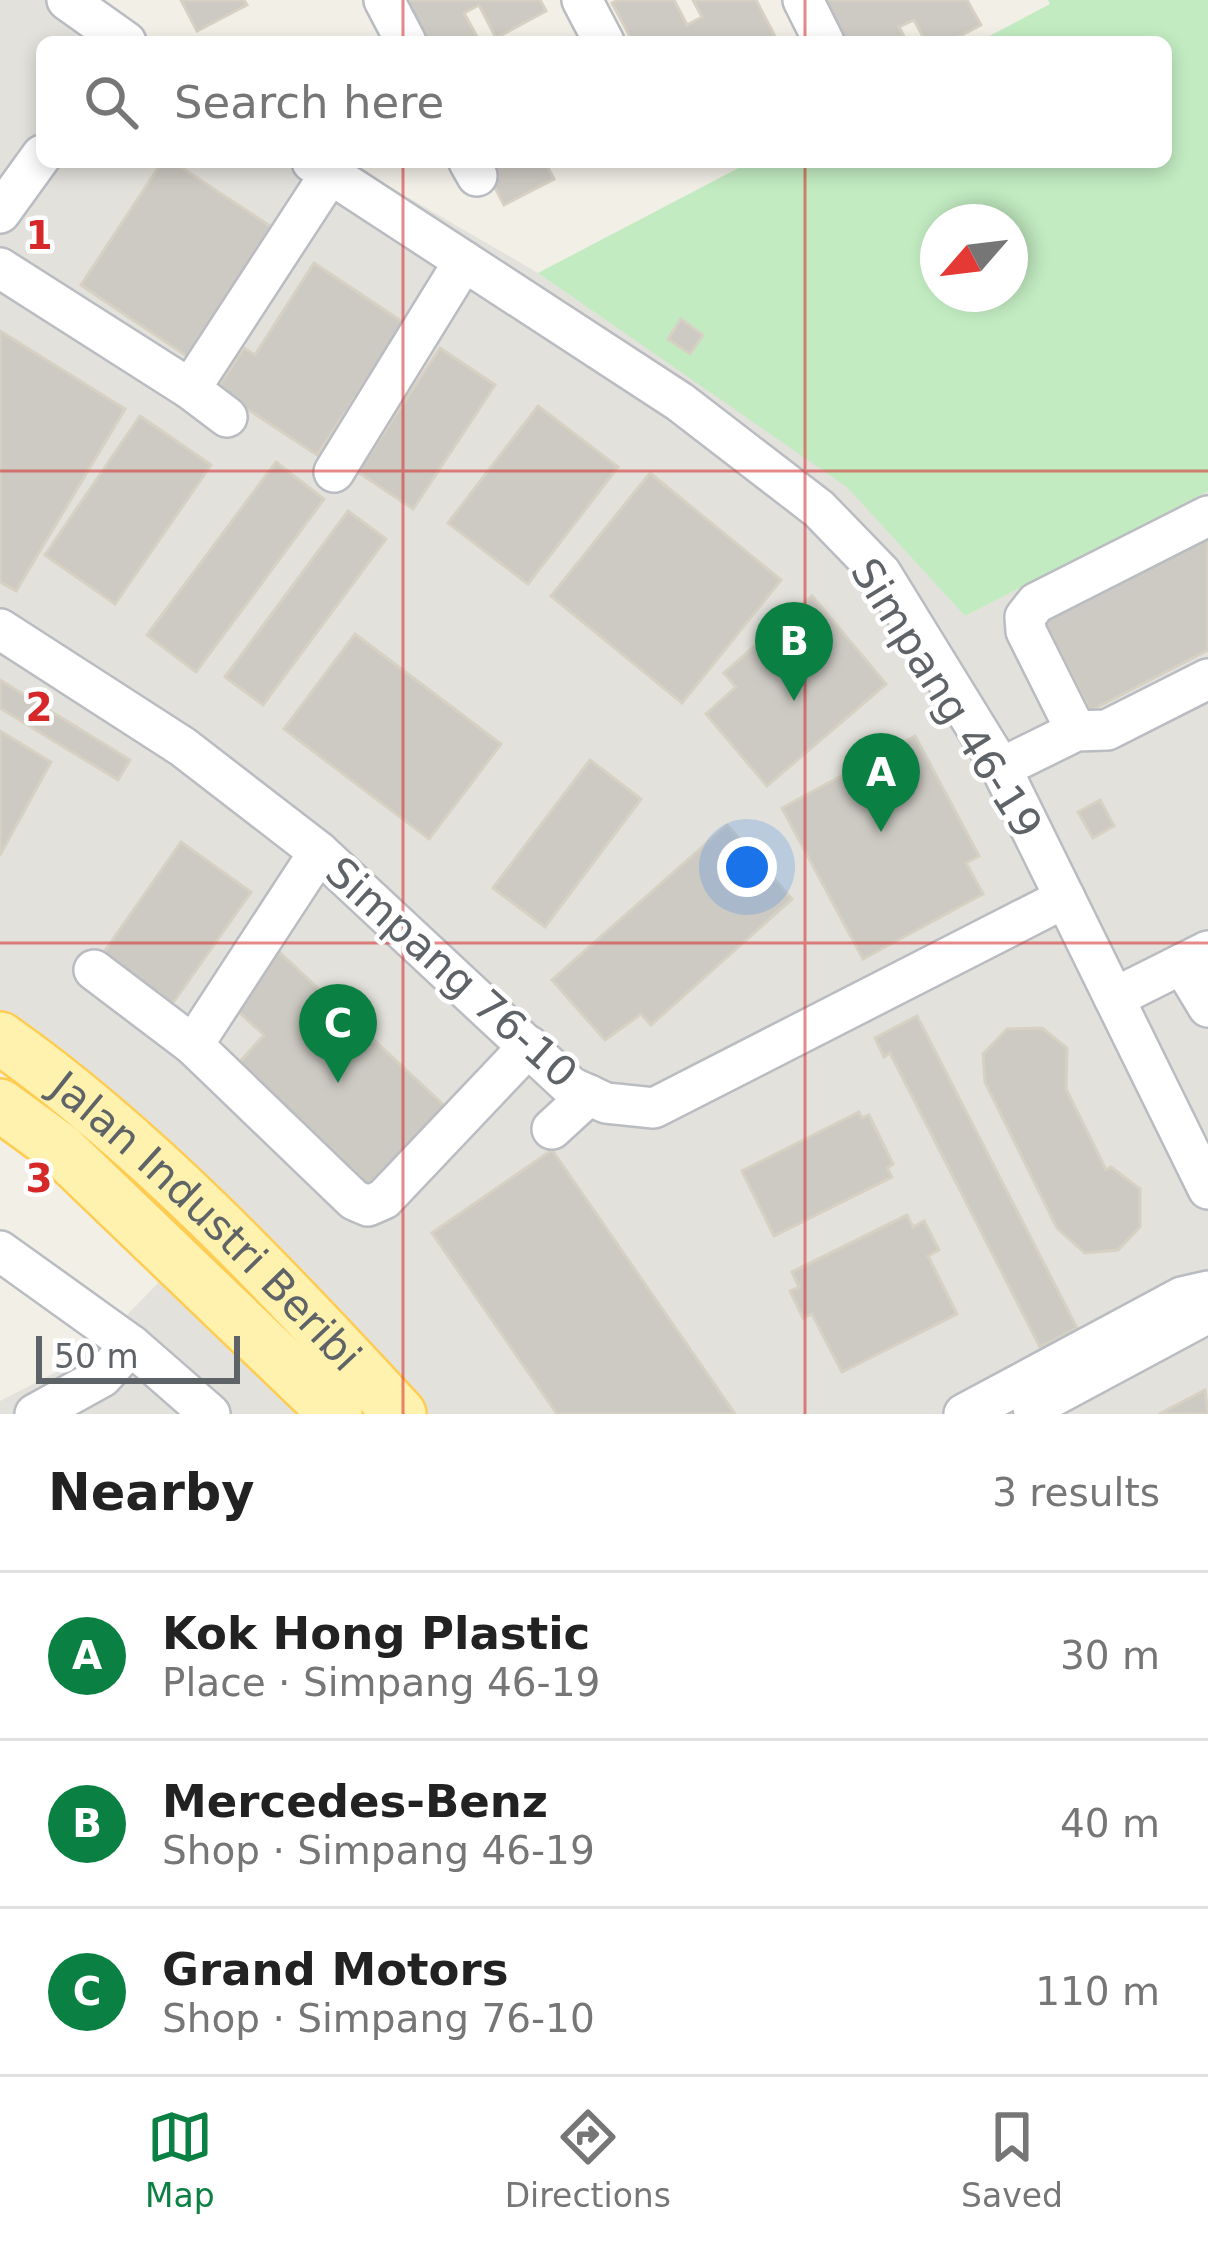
<!DOCTYPE html>
<html lang="en">
<head>
<meta charset="utf-8">
<style>
  body { margin:0; font-family:"DejaVu Sans",sans-serif; background:#f2f2f2; color:#222 }
  .compass { position:absolute; left:920px; top:204px; width:108px; height:108px; border-radius:50%; background:#fff; box-shadow:0 6px 18px #0003; rotate:242deg }
  .scale { position:absolute; left:36px; bottom:30px; width:204px; box-sizing:border-box; padding-left:12px; border:6px solid #5e6368; border-top:0; font-size:33px; line-height:42px; white-space:nowrap; color:#5e6368; -webkit-text-stroke:9px #fff; paint-order:stroke }
  .you { position:absolute; left:747px; top:867px; width:42px; height:42px; margin:-30px; border:9px solid #fff; border-radius:50%; background:#1a73e8; box-shadow:0 0 0 18px #1a73e833 }
  .badge { display:grid; place-items:center; width:78px; height:78px; border-radius:50%; background:#0b8043; color:#fff; font-size:39px; font-weight:700 }
  .pin { position:absolute; translate:-50% -99px; filter:drop-shadow(0 3px 6px #0008) }
  .pin::after { content:''; position:absolute; top:63px; width:42px; height:36px; background:inherit; clip-path:polygon(0 0,100% 0,50% 100%) }
  .list { margin:0; padding:0; list-style:none }
  h2 { display:flex; justify-content:space-between; align-items:center; height:156px; margin:0; padding:0 48px; font-size:51px }
  h2 small { font-size:39px; font-weight:400; color:#767676 }
  .list li { display:grid; grid-template-columns:78px 1fr auto; gap:36px; align-items:center; box-sizing:border-box; height:168px; padding:0 48px; border-top:3px solid #e0e0e0 }
  .list b { display:block; font-size:45px; white-space:nowrap }
  .list p { margin:0; font-size:39px; white-space:nowrap; color:#767676 }
  .list em { font-size:39px; font-style:normal; color:#767676 }
  .icon { flex:none; width:66px; height:66px; fill:none; stroke:currentColor; stroke-width:2; stroke-linecap:round; stroke-linejoin:round }
  .map { position:relative; flex:none; width:1208px; height:1414px; overflow:hidden }
  .search { position:absolute; background:#fff; box-shadow:0 6px 18px #0003; left:36px; right:36px; top:36px; height:132px; display:flex; align-items:center; gap:30px; box-sizing:border-box; padding:0 42px; border-radius:18px; color:#767676; font-size:45px }
  .sheet { height:660px; background:#fff }
  nav { display:flex; justify-content:space-around; align-items:center; box-sizing:border-box; height:168px; border-top:3px solid #e0e0e0; background:#fff; font-size:33px; color:#767676 }
  nav a { display:grid; justify-items:center; gap:6px }
  nav .on { color:#0b8043 }
  .map>svg:first-child { display:block }
  .industrial { fill:#e2e1db }
  .green { fill:#c2ebc1; fill-rule:evenodd }
  .building { fill:#cdcac3; stroke:#d7d1c4; stroke-width:3 }
  .lines { fill:none; stroke-linecap:round; stroke-linejoin:round }
  .minor-casing { stroke:#b9bcc1; stroke-width:44 }
  .major-casing { stroke:#ffcc52; stroke-width:56 }
  .minor { stroke:#fff; stroke-width:39 }
  .major { stroke:#fff1ae; stroke-width:51 }
  .grid { fill:none; stroke:#d62828; stroke-width:3; stroke-opacity:0.55 }
  .labels { text-anchor:middle; stroke-width:9; stroke-linejoin:round; paint-order:stroke }
  .street-label { font-size:42px; fill:#5e6368; stroke:#fff }
  .grid-label { font-size:39px; text-anchor:middle; font-weight:bold; fill:#d62828; stroke:#fff; stroke-width:9; stroke-linejoin:round; paint-order:stroke }
</style>
</head>
<body>
<div class="map">
<svg width="1208" height="1414" viewBox="0 0 1208 1414">
  <rect width="100%" height="100%" fill="#f1efe6"/>
  <!-- industrial -->
  <polygon class="industrial" points="0,0 91,0 150,42 42,42 42,162 347,162 538,273 847,486 965,616 1208,491 1208,1414 0,1414 0,1401 86,1357 233,1206 133,1109 0,1012"/>
  <!-- green -->
  <path class="green" d="M1048,0H1208V491L965,616L847,487L538,273L750,162H1166V42H978L1050,4ZM938,222H1010V294H938Z"/>
  <!-- building -->
  <g class="building">
    <polygon points="181,0 244,0 247,5 197,31"/>
    <polygon points="394,0 540,0 546,11 496,38 479,5 464,13 480,42 416,42"/>
    <polygon points="619,0 674,0 687,25 702,17 693,0 756,0 778,42 633,42 612,3"/>
    <polygon points="821,0 967,0 981,25 949,42 926,42 914,20 899,27 907,42 844,42"/>
    <polygon points="162,162 173,162 276,230 191,359 81,285"/>
    <polygon points="482,162 545,162 554,179 504,205"/>
    <polygon points="314,263 404,323 317,455 217,389 244,348 255,355"/>
    <polygon points="681,319 703,335 690,354 668,339"/>
    <polygon points="0,331 125,409 16,591 0,582"/>
    <polygon points="440,348 495,385 413,509 358,472"/>
    <polygon points="538,406 618,467 528,584 448,523"/>
    <polygon points="140,416 211,465 115,604 45,555"/>
    <polygon points="276,462 324,499 196,672 147,635"/>
    <polygon points="650,473 781,580 682,703 551,596"/>
    <polygon points="348,511 386,539 263,705 225,677"/>
    <polygon points="1208,534 1208,650 1090,711 1043,620"/>
    <polygon points="812,596 886,684 767,786 706,714 736,687 724,673"/>
    <polygon points="355,634 501,744 429,839 284,729"/>
    <polygon points="0,680 130,760 118,780 0,708"/>
    <polygon points="0,731 51,762 0,855"/>
    <polygon points="915,736 979,856 966,863 983,894 863,959 782,808"/>
    <polygon points="590,760 641,799 545,927 493,888"/>
    <polygon points="1100,800 1114,826 1093,838 1078,812"/>
    <polygon points="727,825 792,899 651,1025 641,1014 605,1040 552,980"/>
    <polygon points="181,842 251,892 170,1007 100,958"/>
    <polygon points="277,950 447,1108 367,1194 237,1065 264,1035 228,1002"/>
    <polygon points="917,1016 1077,1328 1040,1347 890,1053 884,1057 875,1038"/>
    <polygon points="1042,1028 1067,1048 1066,1089 1106,1170 1111,1167 1140,1189 1140,1227 1118,1250 1085,1253 1057,1228 985,1082 983,1054 1007,1029"/>
    <polygon points="859,1112 862,1118 869,1115 893,1164 887,1168 892,1177 774,1236 742,1171"/>
    <polygon points="552,1150 735,1414 557,1414 432,1233"/>
    <polygon points="907,1215 913,1227 924,1221 939,1250 928,1256 957,1314 842,1372 812,1314 803,1318 790,1291 799,1287 792,1272"/>
    <polygon points="1205,1390 1208,1414 1159,1414"/>
  </g>
  <g class="lines">
    <defs>
      <g id="minor">
        <polyline points="67,0 126,42"/>
        <polyline points="384,0 406,42"/>
        <polyline points="582,0 604,42"/>
        <polyline points="803,0 824,42"/>
        <polyline points="312,162 680,402 819,509 881,573 1001,768 1208,1189"/>
        <polyline points="469,162 477,176"/>
        <polyline points="0,213 42,155"/>
        <polyline points="0,268 190,389 330,174"/>
        <polyline points="190,389 227,417"/>
        <polyline points="334,472 464,261"/>
        <polyline points="0,629 183,747 319,852 571,1087 606,1103 654,1108 1065,898"/>
        <polyline points="1076,731 1026,631 1025,617 1036,603 1208,516"/>
        <polyline points="1001,768 1076,731 1107,730 1208,679"/>
        <polyline points="319,852 193,1045 354,1200 368,1206 384,1199 529,1046"/>
        <polyline points="1182,964 1208,1007"/>
        <polyline points="94,970 193,1045"/>
        <polyline points="1114,998 1208,951"/>
        <polyline points="552,1129 589,1095"/>
        <polyline points="0,1251 131,1345 102,1377 35,1414"/>
        <polyline points="131,1345 210,1414"/>
        <polyline points="1033,1407 1208,1313"/>
        <polyline points="964,1414 1182,1297 1208,1291"/>
      </g>
      <g id="major">
        <path id="s1" d="M0,1038C143,1138 282,1286 400,1414"/>
        <polyline points="0,1105 59,1148 336,1414"/>
      </g>
    </defs>
    <!-- minor casing -->
    <use href="#minor" class="minor-casing"/>
    <!-- major casing -->
    <use href="#major" class="major-casing"/>
    <!-- minor -->
    <use href="#minor" class="minor"/>
    <!-- major -->
    <use href="#major" class="major"/>
  </g>
  <!-- grid -->
  <path class="grid" d="M403,0V42M805,0V42M403,162V1414M805,162V1414M0,471H1208M0,943H1208"/>
  <g class="labels">
    <!-- street labels -->
    <g class="street-label">
      <text transform="translate(947 698) rotate(58)" y="15">Simpang 46-19</text>
      <text transform="translate(452 972) rotate(42)" y="15">Simpang 76-10</text>
      <text dy="15" stroke="none"><textPath href="#s1" startOffset="276">Jalan Industri Beribi</textPath></text>
    </g>
  </g>
  <g class="grid-label">
    <text x="39" y="249">1</text>
    <text x="39" y="721">2</text>
    <text x="39" y="1192">3</text>
  </g>
</svg>
<svg class="compass" viewBox="-18 -18 36 36"><path d="M0-13l5 13h-10z" fill="#e53935"/><path d="M0 13l5-13h-10z" fill="#767676"/></svg>
<div class="scale">50 m</div>
<div class="you"></div>
<div class="pin badge" style="left:881px;top:832px">A</div>
<div class="pin badge" style="left:794px;top:701px">B</div>
<div class="pin badge" style="left:338px;top:1083px">C</div>
<div class="search"><svg class="icon" aria-label="search" viewBox="0 0 24 24"><circle cx="10" cy="10" r="6"/><path d="M15 15l6 6"/></svg>Search here</div>
</div>
<section class="sheet">
<h2>Nearby<small>3 results</small></h2>
<ul class="list">
<li><span class="badge">A</span><div><b>Kok Hong Plastic</b><p>Place · Simpang 46-19</p></div><em>30 m</em></li>
<li><span class="badge">B</span><div><b>Mercedes-Benz</b><p>Shop · Simpang 46-19</p></div><em>40 m</em></li>
<li><span class="badge">C</span><div><b>Grand Motors</b><p>Shop · Simpang 76-10</p></div><em>110 m</em></li>
</ul>
</section>
<nav>
<a class="on"><svg class="icon" aria-label="map" viewBox="0 0 24 24"><path d="M3 6l6-2 6 2 6-2v14l-6 2-6-2-6 2zM9 4v14M15 6v14"/></svg>Map</a>
<a><svg class="icon" aria-label="directions" viewBox="0 0 24 24"><path d="M12 3l9 9-9 9-9-9zM9 14v-3h6M13 9l2 2-2 2"/></svg>Directions</a>
<a><svg class="icon" aria-label="saved" viewBox="0 0 24 24"><path d="M7 4h10v16l-5-4-5 4z"/></svg>Saved</a>
</nav>
</body>
</html>
